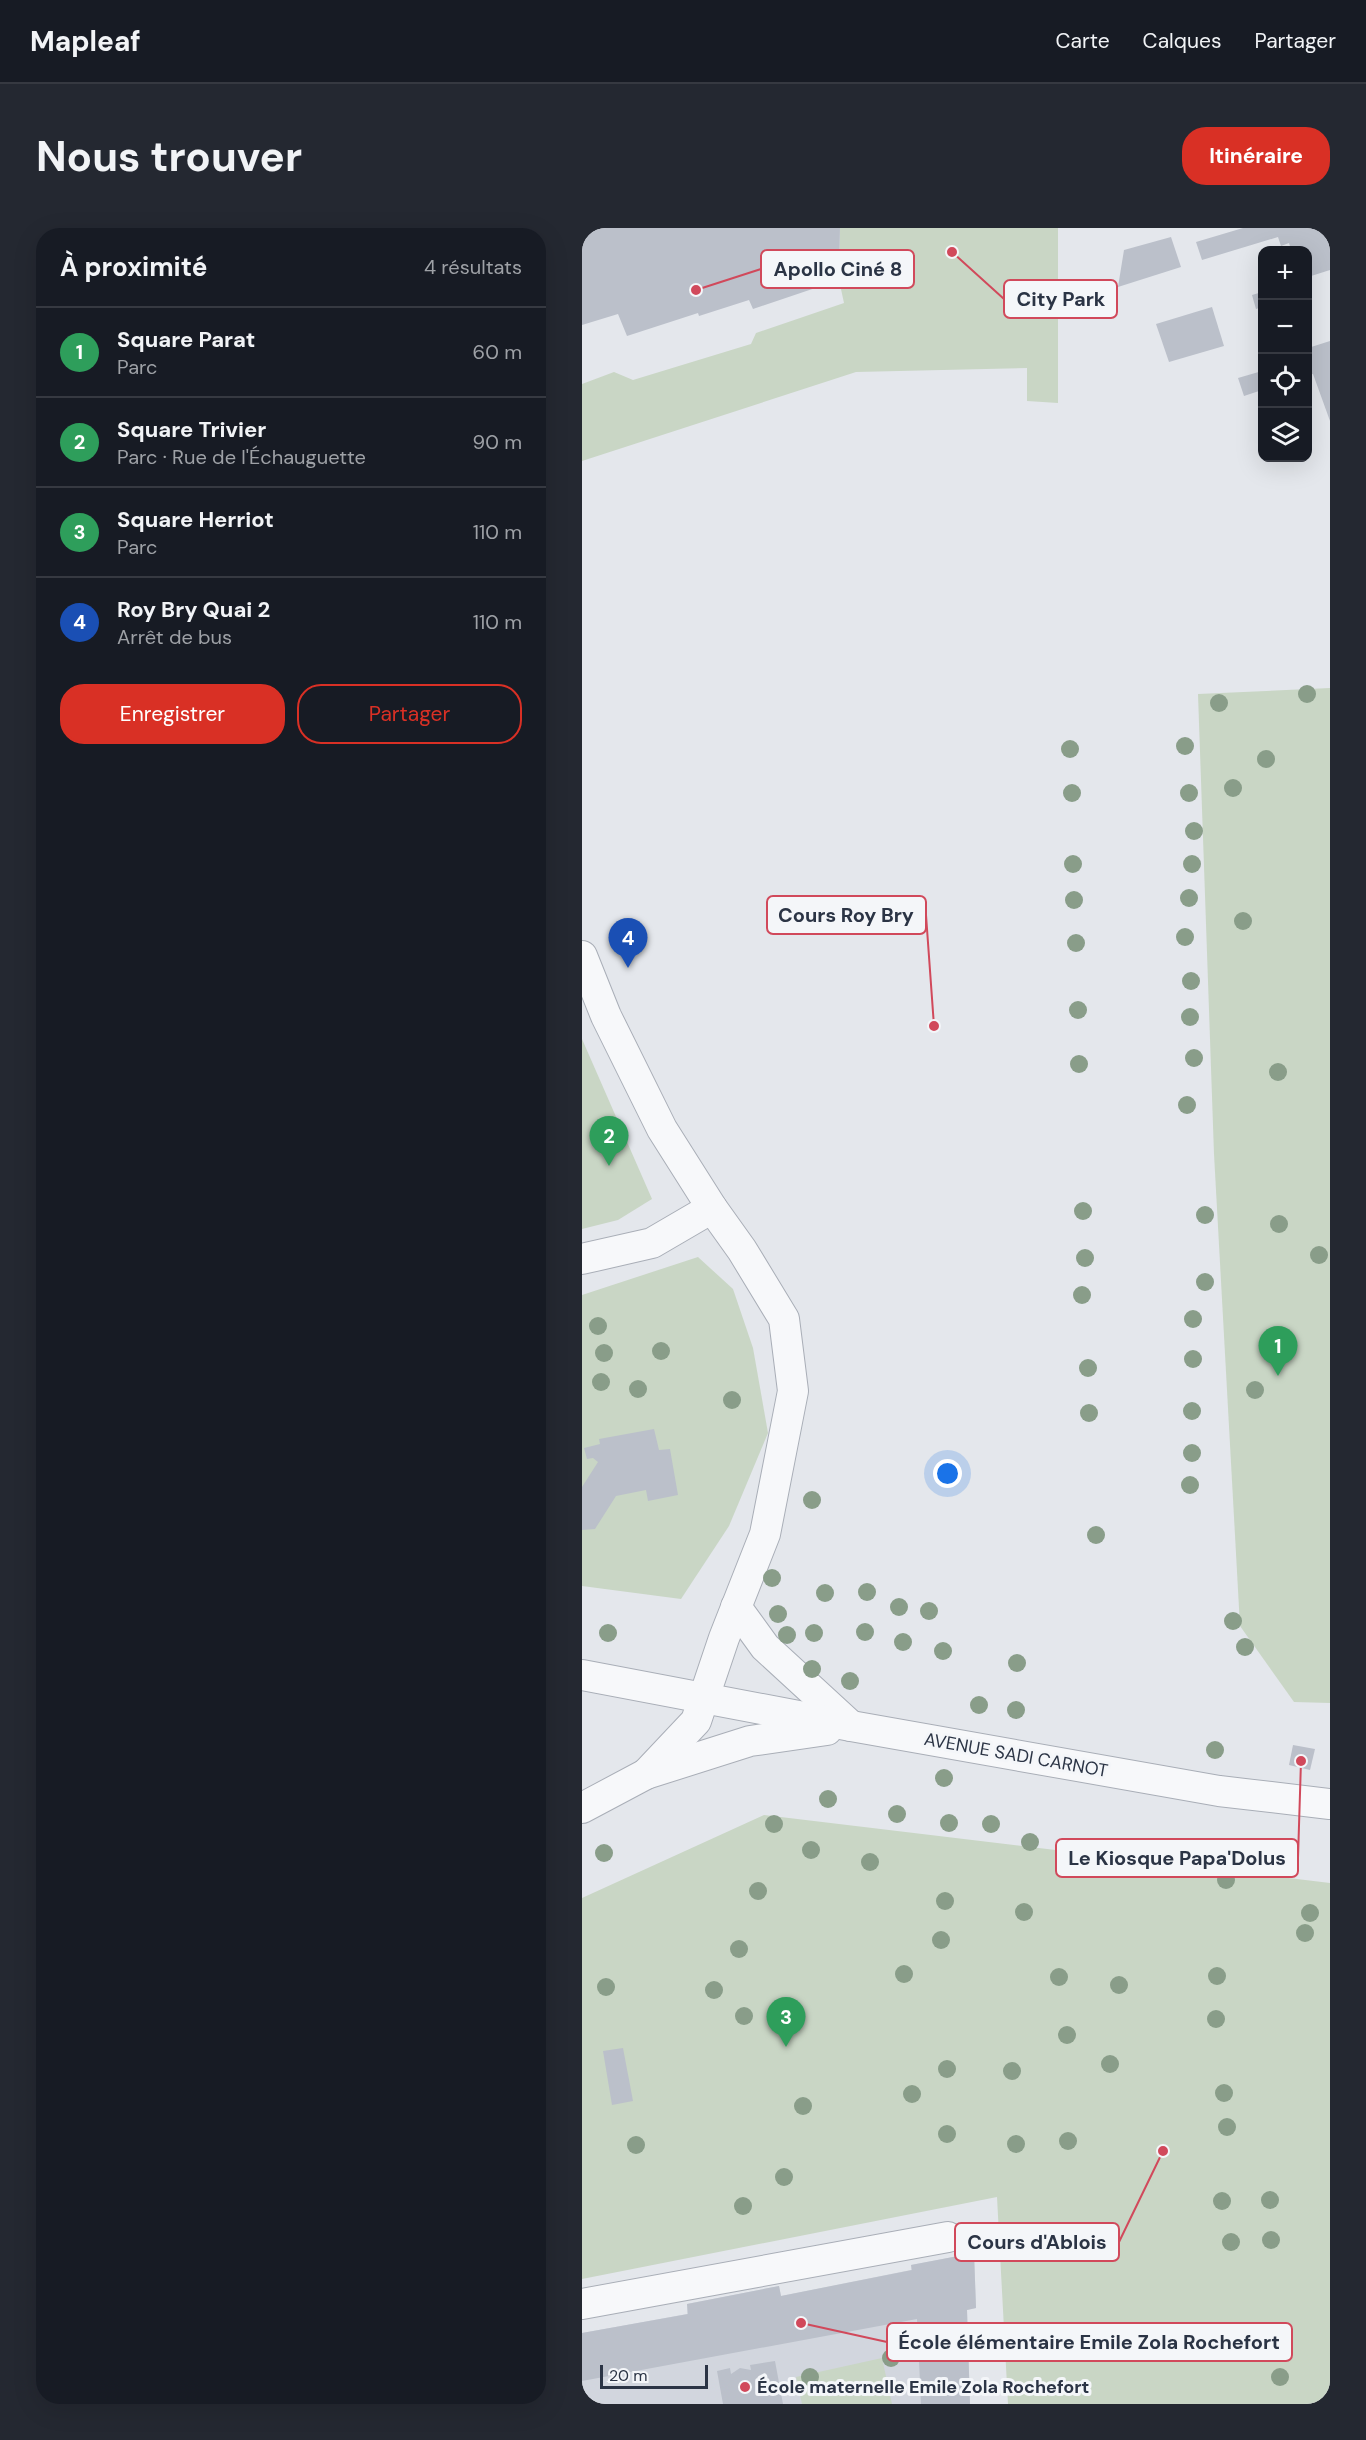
<!DOCTYPE html>
<html lang="fr">
<head>
<meta charset="utf-8">
<style>
  body { margin:0; font-family:"DM Sans",sans-serif; background:#242831; color:#f1f3f6 }
  .controls { position:absolute; right:18px; top:18px; display:grid; overflow:hidden; border-radius:12px; box-shadow:0 6px 24px #0002 }
  .controls button { width:54px; height:54px; display:grid; place-items:center; padding:0; border:0; border-bottom:2px solid #363941; background:#171b24; color:#f1f3f6; font:30px sans-serif }
  .scale { position:absolute; left:18px; bottom:15px; width:108px; box-sizing:border-box; padding-left:6px; border:3px solid #2b3445; border-top:0; font-size:16px; line-height:21px; white-space:nowrap; color:#2b3445; -webkit-text-stroke:4px #f4f6f9; paint-order:stroke }
  .you { position:absolute; left:366px; top:1246px; width:21px; height:21px; margin:-15px; border:4px solid #fff; border-radius:50%; background:#1a73e8; box-shadow:0 0 0 9px #1a73e833 }
  .badge { display:grid; place-items:center; width:39px; height:39px; border-radius:50%; background:#d93025; color:#fff; font-size:20px; font-weight:700 }
  .pin { position:absolute; translate:-50% -50px; filter:drop-shadow(0 2px 3px #0008) }
  .pin::after { content:''; position:absolute; top:32px; width:21px; height:18px; background:inherit; clip-path:polygon(0 0,100% 0,50% 100%) }
  .list { margin:0; padding:0; list-style:none }
  h2 { display:flex; justify-content:space-between; align-items:center; height:78px; margin:0; padding:0 24px; font-size:26px }
  h2 small { font-size:20px; font-weight:400; color:#9ea1a6 }
  .list li { display:grid; grid-template-columns:39px 1fr auto; gap:18px; align-items:center; box-sizing:border-box; height:90px; padding:0 24px; border-top:2px solid #363941 }
  .list b { display:block; font-size:22px; white-space:nowrap }
  .list p { margin:0; font-size:20px; white-space:nowrap; color:#9ea1a6 }
  .list em { font-size:20px; font-style:normal; color:#9ea1a6 }
  .actions { display:flex; gap:12px; padding:18px 24px }
  .actions a { flex:1; padding:14px 0; border:2px solid #d93025; border-radius:24px; text-align:center; font-size:21px; color:#d93025 }
  .actions .main { background:#d93025; color:#fff }
  .icon { flex:none; width:33px; height:33px; fill:none; stroke:currentColor; stroke-width:2; stroke-linecap:round; stroke-linejoin:round }
  .map { position:relative; flex:none; width:748px; height:2176px; overflow:hidden; border-radius:24px }
  header { display:flex; align-items:center; gap:36px; box-sizing:border-box; height:84px; padding:0 30px; background:#171b24; border-bottom:2px solid #363941 }
  header strong { font-size:28px }
  nav { display:flex; gap:33px; margin-inline-start:auto; font-size:21px }
  .intro { display:flex; align-items:center; justify-content:space-between; box-sizing:border-box; height:144px; padding:0 36px }
  h1 { margin:0; font-size:42px }
  .button { padding:15px 27px; border-radius:24px; background:#d93025; color:#fff; font-size:21px; font-weight:700 }
  main { display:flex; gap:36px; padding:0 36px }
  aside { flex:1; background:#171b24; border-radius:24px; box-shadow:0 6px 24px #0002 }
  .map>svg:first-child { display:block }
  .built { fill:#d2d6de }
  .green { fill:#c9d6c5 }
  .building { fill:#bbc0ca }
  .lines { fill:none; stroke-linecap:round; stroke-linejoin:round }
  .street-casing { stroke:#a9aeb7; stroke-width:32 }
  .street { stroke:#f7f8fa; stroke-width:30 }
  .tree { fill:#899d89 }
  .poi-dot { fill:#d1495b; stroke:#f4f6f9; stroke-width:2 }
  .labels { text-anchor:middle; stroke-width:6; stroke-linejoin:round; paint-order:stroke }
  .street-label { font-size:18px; fill:#2b3445; stroke:#f4f6f9 }
  .poi-label { font-size:18px; font-weight:bold; fill:#2b3445; stroke:#f4f6f9; text-anchor:start }
  .leader { fill:none; stroke:#d1495b; stroke-width:2 }
  .callout-dot { fill:#d1495b; stroke:#f4f6f9; stroke-width:2 }
  .callout { fill:#f4f6f9; stroke:#d1495b; stroke-width:2 }
  .callout-label { font-size:20px; text-anchor:middle; font-weight:bold; fill:#2b3445 }
</style>
</head>
<body>
<header>
<strong>Mapleaf</strong>
<nav><a>Carte</a><a>Calques</a><a>Partager</a></nav>
</header>
<div class="intro"><h1>Nous trouver</h1><a class="button">Itinéraire</a></div>
<main>
<aside>
<h2>À proximité<small>4 résultats</small></h2>
<ul class="list">
<li><span class="badge" style="background:#2e9e5b">1</span><div><b>Square Parat</b><p>Parc</p></div><em>60 m</em></li>
<li><span class="badge" style="background:#2e9e5b">2</span><div><b>Square Trivier</b><p>Parc · Rue de l'Échauguette</p></div><em>90 m</em></li>
<li><span class="badge" style="background:#2e9e5b">3</span><div><b>Square Herriot</b><p>Parc</p></div><em>110 m</em></li>
<li><span class="badge" style="background:#1a4fb4">4</span><div><b>Roy Bry Quai 2</b><p>Arrêt de bus</p></div><em>110 m</em></li>
</ul>
<div class="actions"><a class="main">Enregistrer</a><a>Partager</a></div>
</aside>
<div class="map">
<svg width="748" height="2176" viewBox="0 0 748 2176">
  <rect width="100%" height="100%" fill="#e4e7ec"/>
  <!-- built -->
  <polygon class="built" points="392,2025 394,2080 385,2082 388,2176 0,2176 0,2105 105,2086 105,2076 197,2058 199,2068 329,2042 329,2037"/>
  <!-- green -->
  <g class="green">
    <polygon points="258,0 476,0 476,175 445,173 445,140 274,144 0,233 0,156 32,144 51,152 169,116 174,105 262,75 257,52"/>
    <polygon points="748,460 748,1475 712,1474 658,1398 632,926 616,466"/>
    <polygon points="0,811 70,971 36,992 0,1001"/>
    <polygon points="116,1029 151,1061 171,1120 186,1205 147,1298 99,1371 0,1358 0,1067"/>
    <polygon points="182,1587 748,1655 748,2176 426,2176 415,1969 0,2051 0,1670"/>
    <polygon points="300,2130 310,2176 220,2176 214,2149"/>
  </g>
  <!-- building -->
  <g class="building">
    <polygon points="0,0 258,0 257,52 171,81 167,72 117,88 116,85 45,108 36,86 0,97"/>
    <polygon points="661,0 748,0 748,42 726,49 726,22 709,22 707,15 699,18 696,9 620,32 614,14"/>
    <polygon points="589,9 599,39 536,59 542,22"/>
    <polygon points="680,64 680,79 674,81 670,67"/>
    <polygon points="630,79 642,118 587,134 574,96"/>
    <polygon points="748,113 748,193 731,146 726,147 726,120"/>
    <polygon points="680,143 680,162 662,168 656,150"/>
    <polygon points="72,1201 77,1222 88,1221 96,1267 66,1273 64,1262 34,1268 13,1301 0,1302 0,1259 16,1234 11,1230 5,1231 2,1220 18,1216 17,1211"/>
    <polygon points="711,1517 733,1521 728,1542 707,1537"/>
    <polygon points="41,1820 51,1873 30,1877 21,1823"/>
    <polygon points="392,2025 394,2080 385,2082 388,2176 339,2176 335,2091 0,2153 0,2105 106,2086 105,2076 197,2058 199,2068 330,2042 329,2037"/>
    <polygon points="193,2133 201,2176 141,2176 135,2143 148,2140 149,2146 158,2140 169,2142 168,2137"/>
  </g>
  <g class="lines">
    <defs>
      <g id="street">
        <polyline points="0,728 24,788 80,901 130,980 160,1022 202,1091 211,1163 183,1306 142,1410 114,1493 64,1546"/>
        <polyline points="0,1031 70,1015 130,980"/>
        <polyline points="154,1379 183,1419 269,1498"/>
        <polyline points="0,1447 269,1498 637,1563 748,1576"/>
        <polyline points="0,1580 64,1546 168,1513 245,1502"/>
        <polyline points="0,2076 366,2009"/>
      </g>
    </defs>
    <!-- street casing -->
    <use href="#street" class="street-casing"/>
    <!-- street -->
    <use href="#street" class="street"/>
  </g>
  <!-- trees -->
  <g class="tree">
    <circle cx="725" cy="466" r="9"/>
    <circle cx="637" cy="475" r="9"/>
    <circle cx="603" cy="518" r="9"/>
    <circle cx="488" cy="521" r="9"/>
    <circle cx="684" cy="531" r="9"/>
    <circle cx="651" cy="560" r="9"/>
    <circle cx="490" cy="565" r="9"/>
    <circle cx="607" cy="565" r="9"/>
    <circle cx="612" cy="603" r="9"/>
    <circle cx="491" cy="636" r="9"/>
    <circle cx="610" cy="636" r="9"/>
    <circle cx="607" cy="670" r="9"/>
    <circle cx="492" cy="672" r="9"/>
    <circle cx="661" cy="693" r="9"/>
    <circle cx="603" cy="709" r="9"/>
    <circle cx="494" cy="715" r="9"/>
    <circle cx="609" cy="753" r="9"/>
    <circle cx="496" cy="782" r="9"/>
    <circle cx="608" cy="789" r="9"/>
    <circle cx="612" cy="830" r="9"/>
    <circle cx="497" cy="836" r="9"/>
    <circle cx="696" cy="844" r="9"/>
    <circle cx="605" cy="877" r="9"/>
    <circle cx="501" cy="983" r="9"/>
    <circle cx="623" cy="987" r="9"/>
    <circle cx="697" cy="996" r="9"/>
    <circle cx="737" cy="1027" r="9"/>
    <circle cx="503" cy="1030" r="9"/>
    <circle cx="623" cy="1054" r="9"/>
    <circle cx="500" cy="1067" r="9"/>
    <circle cx="611" cy="1091" r="9"/>
    <circle cx="16" cy="1098" r="9"/>
    <circle cx="79" cy="1123" r="9"/>
    <circle cx="22" cy="1125" r="9"/>
    <circle cx="611" cy="1131" r="9"/>
    <circle cx="506" cy="1140" r="9"/>
    <circle cx="19" cy="1154" r="9"/>
    <circle cx="56" cy="1161" r="9"/>
    <circle cx="673" cy="1162" r="9"/>
    <circle cx="150" cy="1172" r="9"/>
    <circle cx="610" cy="1183" r="9"/>
    <circle cx="507" cy="1185" r="9"/>
    <circle cx="610" cy="1225" r="9"/>
    <circle cx="608" cy="1257" r="9"/>
    <circle cx="230" cy="1272" r="9"/>
    <circle cx="514" cy="1307" r="9"/>
    <circle cx="190" cy="1350" r="9"/>
    <circle cx="285" cy="1364" r="9"/>
    <circle cx="243" cy="1365" r="9"/>
    <circle cx="317" cy="1379" r="9"/>
    <circle cx="347" cy="1383" r="9"/>
    <circle cx="196" cy="1386" r="9"/>
    <circle cx="651" cy="1393" r="9"/>
    <circle cx="283" cy="1404" r="9"/>
    <circle cx="26" cy="1405" r="9"/>
    <circle cx="232" cy="1405" r="9"/>
    <circle cx="205" cy="1407" r="9"/>
    <circle cx="321" cy="1414" r="9"/>
    <circle cx="663" cy="1419" r="9"/>
    <circle cx="361" cy="1423" r="9"/>
    <circle cx="435" cy="1435" r="9"/>
    <circle cx="230" cy="1441" r="9"/>
    <circle cx="268" cy="1453" r="9"/>
    <circle cx="397" cy="1477" r="9"/>
    <circle cx="434" cy="1482" r="9"/>
    <circle cx="633" cy="1522" r="9"/>
    <circle cx="362" cy="1550" r="9"/>
    <circle cx="246" cy="1571" r="9"/>
    <circle cx="315" cy="1586" r="9"/>
    <circle cx="367" cy="1595" r="9"/>
    <circle cx="192" cy="1596" r="9"/>
    <circle cx="409" cy="1596" r="9"/>
    <circle cx="448" cy="1614" r="9"/>
    <circle cx="229" cy="1622" r="9"/>
    <circle cx="22" cy="1625" r="9"/>
    <circle cx="288" cy="1634" r="9"/>
    <circle cx="644" cy="1652" r="9"/>
    <circle cx="176" cy="1663" r="9"/>
    <circle cx="363" cy="1673" r="9"/>
    <circle cx="442" cy="1684" r="9"/>
    <circle cx="728" cy="1685" r="9"/>
    <circle cx="723" cy="1705" r="9"/>
    <circle cx="359" cy="1712" r="9"/>
    <circle cx="157" cy="1721" r="9"/>
    <circle cx="322" cy="1746" r="9"/>
    <circle cx="635" cy="1748" r="9"/>
    <circle cx="477" cy="1749" r="9"/>
    <circle cx="537" cy="1757" r="9"/>
    <circle cx="24" cy="1759" r="9"/>
    <circle cx="132" cy="1762" r="9"/>
    <circle cx="162" cy="1788" r="9"/>
    <circle cx="634" cy="1791" r="9"/>
    <circle cx="485" cy="1807" r="9"/>
    <circle cx="528" cy="1836" r="9"/>
    <circle cx="365" cy="1841" r="9"/>
    <circle cx="430" cy="1843" r="9"/>
    <circle cx="642" cy="1865" r="9"/>
    <circle cx="330" cy="1866" r="9"/>
    <circle cx="221" cy="1878" r="9"/>
    <circle cx="645" cy="1899" r="9"/>
    <circle cx="365" cy="1906" r="9"/>
    <circle cx="486" cy="1913" r="9"/>
    <circle cx="434" cy="1916" r="9"/>
    <circle cx="54" cy="1917" r="9"/>
    <circle cx="202" cy="1949" r="9"/>
    <circle cx="688" cy="1972" r="9"/>
    <circle cx="640" cy="1973" r="9"/>
    <circle cx="161" cy="1978" r="9"/>
    <circle cx="689" cy="2012" r="9"/>
    <circle cx="649" cy="2014" r="9"/>
    <circle cx="500" cy="2125" r="9"/>
    <circle cx="309" cy="2130" r="9"/>
    <circle cx="228" cy="2149" r="9"/>
    <circle cx="698" cy="2149" r="9"/>
  </g>
  <!-- markers -->
  <circle class="poi-dot" cx="163" cy="2159" r="6"/>
  <g class="labels">
    <!-- street labels -->
    <g class="street-label">
      <text transform="translate(434 1527) rotate(10)" y="6">AVENUE SADI CARNOT</text>
    </g>
    <!-- poi labels -->
    <g class="poi-label">
      <text x="175" y="2165">École maternelle Emile Zola Rochefort</text>
    </g>
  </g>
  <!-- callouts -->
  <path class="leader" d="M114 62L179 41M370 24L422 71M352 798L344 687M719 1533L716 1630M581 1923L537 2014M219 2095L305 2114"/>
  <g class="callout-dot">
    <circle cx="114" cy="62" r="6"/>
    <circle cx="370" cy="24" r="6"/>
    <circle cx="352" cy="798" r="6"/>
    <circle cx="719" cy="1533" r="6"/>
    <circle cx="581" cy="1923" r="6"/>
    <circle cx="219" cy="2095" r="6"/>
  </g>
  <g class="callout">
    <rect x="179" y="22" width="153" height="38" rx="6"/>
    <rect x="422" y="52" width="113" height="38" rx="6"/>
    <rect x="185" y="668" width="159" height="38" rx="6"/>
    <rect x="474" y="1611" width="242" height="38" rx="6"/>
    <rect x="373" y="1995" width="164" height="38" rx="6"/>
    <rect x="305" y="2095" width="405" height="38" rx="6"/>
  </g>
  <g class="callout-label">
    <text x="256" y="48">Apollo Ciné 8</text>
    <text x="479" y="78">City Park</text>
    <text x="264" y="694">Cours Roy Bry</text>
    <text x="595" y="1637">Le Kiosque Papa'Dolus</text>
    <text x="455" y="2021">Cours d'Ablois</text>
    <text x="507" y="2121">École élémentaire Emile Zola Rochefort</text>
  </g>
</svg>
<div class="controls">
<button>+</button>
<button>−</button>
<button><svg class="icon" aria-label="locate" viewBox="0 0 24 24"><circle cx="12" cy="12" r="6"/><path d="M12 2v4M12 18v4M2 12h4M18 12h4"/></svg></button>
<button><svg class="icon" aria-label="layers" viewBox="0 0 24 24"><path d="M12 4l9 5-9 5-9-5zM3 14l9 5 9-5"/></svg></button>
</div>
<div class="scale">20 m</div>
<div class="you"></div>
<div class="pin badge" style="left:696px;top:1148px;background:#2e9e5b">1</div>
<div class="pin badge" style="left:27px;top:938px;background:#2e9e5b">2</div>
<div class="pin badge" style="left:204px;top:1819px;background:#2e9e5b">3</div>
<div class="pin badge" style="left:46px;top:740px;background:#1a4fb4">4</div>
</div>
</main>
</body>
</html>
